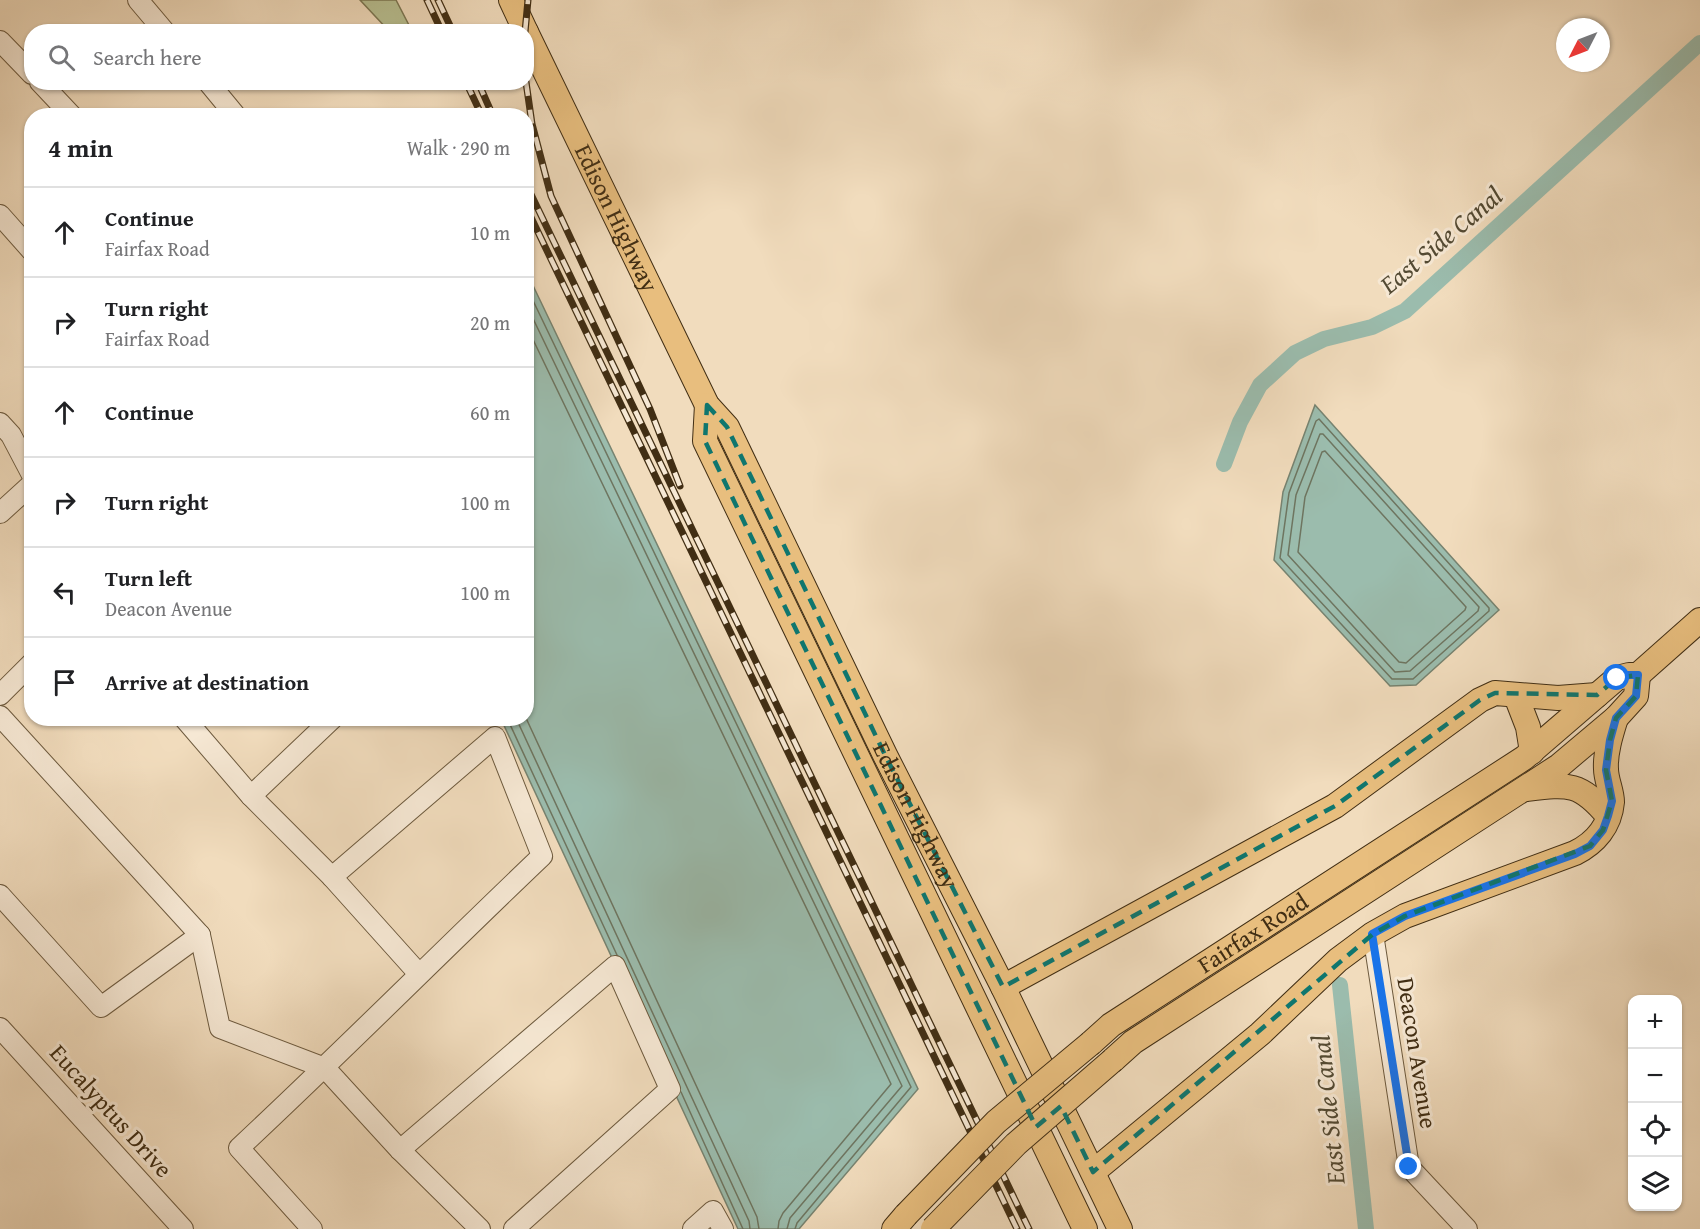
<!DOCTYPE html>
<html lang="en">
<head>
<meta charset="utf-8">
<style>
  body { margin:0; font-family:"Gentium Book Plus",serif; background:#f6f6f6; color:#202124 }
  .controls { position:absolute; right:18px; bottom:18px; display:grid; overflow:hidden; border-radius:12px; box-shadow:0 2px 4px #0004 }
  .controls button { width:54px; height:54px; display:grid; place-items:center; padding:0; border:0; border-bottom:2px solid #e0e0e0; background:#fff; color:#202124; font:30px sans-serif }
  .compass { position:absolute; left:1556px; top:18px; width:54px; height:54px; border-radius:50%; background:#fff; box-shadow:0 2px 4px #0004; rotate:228deg }
  .stop { position:absolute; width:18px; height:18px; margin:-14px; border:4px solid #1a73e8; border-radius:50%; background:#fff }
  .stop.end { background:#1a73e8; border-color:#fff; box-shadow:0 2px 6px #0008 }
  .list { margin:0; padding:0; list-style:none }
  h2 { display:flex; justify-content:space-between; align-items:center; height:78px; margin:0; padding:0 24px; font-size:26px }
  h2 small { font-size:20px; font-weight:400; color:#757577 }
  .list li { display:grid; grid-template-columns:39px 1fr auto; gap:18px; align-items:center; box-sizing:border-box; height:90px; padding:0 24px; border-top:2px solid #e0e0e0 }
  .list b { display:block; font-size:22px; white-space:nowrap }
  .list p { margin:0; font-size:20px; white-space:nowrap; color:#757577 }
  .list em { font-size:20px; font-style:normal; color:#757577 }
  .icon { flex:none; width:33px; height:33px; fill:none; stroke:currentColor; stroke-width:2; stroke-linecap:round; stroke-linejoin:round }
  .map { position:relative; flex:none; width:1700px; height:1229px; overflow:hidden }
  .search { position:absolute; background:#fff; box-shadow:0 2px 4px #0004; left:24px; top:24px; width:510px; height:66px; display:flex; align-items:center; gap:15px; box-sizing:border-box; padding:0 21px; border-radius:24px; color:#757577; font-size:22px }
  .panel { position:absolute; background:#fff; box-shadow:0 2px 4px #0004; left:24px; top:108px; width:510px; height:618px; border-radius:24px }
  .map>svg:first-child { display:block }
  .green { fill:#b8c092; stroke:#7c7753; stroke-width:1.5 }
  .water { fill:#9bbcad; stroke:#778370; stroke-width:1.5 }
  .lines { fill:none; stroke-linecap:round; stroke-linejoin:round }
  .shore { stroke:#6e7560; stroke-width:1.5 }
  .canal { stroke:#9bbcad; stroke-width:16 }
  .minor-casing { stroke:#6d5a3e; stroke-width:22 }
  .major-casing { stroke:#412e14; stroke-width:26 }
  .minor { stroke:#f6e8d4; stroke-width:20 }
  .major { stroke:#e8be7e; stroke-width:24 }
  .rail-casing { stroke:#412e14; stroke-width:7 }
  .rail { stroke:#f6e8d4; stroke-width:4.5; stroke-dasharray:14; stroke-linecap:butt }
  .major-bridge-casing { stroke:#412e14; stroke-width:26; stroke-linecap:butt }
  .major-bridge { stroke:#e8be7e; stroke-width:24 }
  .route { stroke:#1a73e8; stroke-width:8 }
  .marked { fill:none; stroke:#0f766e; stroke-width:4.5; stroke-dasharray:12 8; stroke-linejoin:round }
  .labels { text-anchor:middle; stroke-width:6; stroke-linejoin:round; paint-order:stroke }
  .street-label { font-size:24px; fill:#412e14; stroke:#f6e8d4 }
  .water-label { font-size:26px; font-style:italic; fill:#534a33; stroke:#f6e8d4 }
</style>
</head>
<body>
<div class="map">
<svg width="1700" height="1229" viewBox="0 0 1700 1229">
  <rect width="100%" height="100%" fill="#f1dcbd"/>
  <filter id="stains"><feTurbulence type="fractalNoise" baseFrequency=".00333" numOctaves="4"/><feColorMatrix values="0 0 0 0 .2 0 0 0 0 .09 0 0 0 0 .02 0 0 0 .5 -.17"/></filter>
  <radialGradient id="worn" r=".72"><stop offset=".6" stop-color="#630" stop-opacity="0"/><stop offset="1" stop-color="#630" stop-opacity=".3"/></radialGradient>
  <!-- green -->
  <polygon class="green" points="360,0 396,0 412,31 389,31"/>
  <!-- water -->
  <g class="water">
    <polygon points="527,273 918,1089 799,1229 738,1229 501,719 526,718"/>
    <polygon points="1315,405 1499,610 1416,685 1390,686 1274,560 1283,492"/>
  </g>
  <g class="lines">
    <!-- shore -->
    <g class="shore">
      <polyline points="526,286 911,1087 797,1223 795,1229"/>
      <polyline points="526,304 902,1086 790,1218 787,1229"/>
      <polyline points="526,325 891,1084 783,1213 779,1221 778,1229"/>
      <polygon points="1319,419 1489,608 1489,611 1413,679 1392,679 1280,558 1289,493 1316,421"/>
      <polygon points="1320,434 1323,434 1479,607 1478,611 1410,671 1395,672 1288,555 1296,495"/>
      <polygon points="1325,451 1466,607 1465,610 1406,663 1399,662 1298,552 1305,497 1322,452"/>
      <polyline points="507,718 617,955"/>
      <polyline points="516,718 749,1221 750,1229"/>
      <polyline points="526,718 757,1217 759,1229"/>
      <polyline points="681,1092 743,1229"/>
    </g>
    <!-- canal -->
    <g class="canal">
      <polyline points="1224,464 1240,422 1260,385 1295,353 1324,339 1372,327 1405,311 1700,43"/>
      <polyline points="1340,985 1366,1229"/>
    </g>
    <defs>
      <g id="minor">
        <polyline points="138,0 165,32"/>
        <polyline points="0,41 32,74"/>
        <polyline points="40,82 72,116"/>
        <polyline points="208,82 236,116"/>
        <polyline points="0,215 32,251"/>
        <polyline points="0,423 11,435 32,475"/>
        <polyline points="0,513 32,484"/>
        <polyline points="0,695 32,663"/>
        <polyline points="0,716 200,935 220,1028 325,1068 400,1150 480,1229"/>
        <polyline points="184,718 251,796 332,877 419,974"/>
        <polyline points="251,796 333,718"/>
        <polyline points="0,895 101,1007 200,935"/>
        <polyline points="1373,934 1409,1167 1467,1229"/>
        <polyline points="0,1028 183,1229"/>
        <polyline points="400,1150 615,966 670,1089 514,1229"/>
        <path d="M312,1229L239,1148C342,1052 440,953 542,856L495,737L332,877"/>
        <polyline points="693,1229 713,1211 723,1229"/>
      </g>
      <g id="major">
        <polyline points="511,0 526,32"/>
        <path id="s1" d="M526,32L707,405L727,427L885,755L1003,987L1120,1229"/>
        <polyline points="707,405 705,441 1085,1229"/>
        <polyline points="1516,696 1528,727 1532,752"/>
        <path d="M1526,789C1568,784 1580,782 1608,816"/>
        <polyline points="1003,987 1335,806 1480,700 1495,693 1558,698 1597,695"/>
        <path id="s2" d="M1091,1043L1111,1025L1524,758L1617,678L1629,675H1638L1700,620"/>
        <polyline points="1113,1060 1133,1042 1559,766 1616,718 1636,696 1638,675"/>
        <path d="M1093,1172L1260,1034L1338,960L1373,934L1405,916L1575,853C1595,843 1610,826 1612,802C1612,791 1606,780 1606,769C1605,753 1611,734 1616,718"/>
        <polyline points="894,1229 906,1215"/>
      </g>
    </defs>
    <!-- minor casing -->
    <use href="#minor" class="minor-casing"/>
    <!-- major casing -->
    <use href="#major" class="major-casing"/>
    <!-- minor -->
    <use href="#minor" class="minor"/>
    <!-- major -->
    <use href="#major" class="major"/>
    <defs>
      <g id="rail">
        <polyline points="427,0 442,32"/>
        <polyline points="438,0 453,32"/>
        <polyline points="525,32 528,0"/>
        <polyline points="466,82 482,116"/>
        <polyline points="478,82 493,116"/>
        <polyline points="526,82 532,124 551,196 650,409 680,486"/>
        <polyline points="526,184 1029,1229"/>
        <polyline points="526,207 1017,1229"/>
      </g>
    </defs>
    <!-- rail casing -->
    <use href="#rail" class="rail-casing"/>
    <!-- rail -->
    <use href="#rail" class="rail"/>
    <defs>
      <g id="major-bridge">
        <polyline points="906,1215 996,1122 1091,1043"/>
        <polyline points="933,1229 1016,1144 1113,1060"/>
      </g>
    </defs>
    <!-- major-bridge casing -->
    <use href="#major-bridge" class="major-bridge-casing"/>
    <!-- major-bridge -->
    <use href="#major-bridge" class="major-bridge"/>
  </g>
  <g class="lines">
    <!-- route -->
    <polyline class="route" points="1409,1167 1372,934 1405,916 1575,854 1590,846 1603,830 1608,816 1612,801 1606,770 1610,740 1616,718 1636,696 1638,675 1629,675 1617,678"/>
  </g>
  <!-- marked area -->
  <path class="marked" d="M707,405L727,427L885,755L1003,987L1335,806L1480,700L1495,693L1597,695L1617,678L1638,675L1636,696L1616,718L1610,740L1606,770L1612,801L1603,830L1590,846L1405,916L1373,934L1093,1172L1061,1106L1036,1127L705,441Z"/>
  <g class="labels">
    <!-- street labels -->
    <g class="street-label">
      <text dy="8" stroke="none"><textPath href="#s1" startOffset="207">Edison Highway</textPath></text>
      <text dy="8" stroke="none"><textPath href="#s1" startOffset="876">Edison Highway</textPath></text>
      <text dy="8" stroke="none"><textPath href="#s2" startOffset="196">Fairfax Road</textPath></text>
      <text transform="translate(1417 1053) rotate(81)" y="8">Deacon Avenue</text>
      <text transform="translate(111 1111) rotate(48)" y="8">Eucalyptus Drive</text>
    </g>
    <!-- water labels -->
    <g class="water-label">
      <text transform="translate(1441 240) rotate(-40)" y="9">East Side Canal</text>
      <text transform="translate(1328 1110) rotate(-96)" y="9">East Side Canal</text>
    </g>
  </g>
  <rect width="100%" height="100%" filter="url(#stains)"/>
  <rect width="100%" height="100%" fill="url(#worn)"/>
</svg>
<div class="controls">
<button>+</button>
<button>−</button>
<button><svg class="icon" aria-label="locate" viewBox="0 0 24 24"><circle cx="12" cy="12" r="6"/><path d="M12 2v4M12 18v4M2 12h4M18 12h4"/></svg></button>
<button><svg class="icon" aria-label="layers" viewBox="0 0 24 24"><path d="M12 4l9 5-9 5-9-5zM3 14l9 5 9-5"/></svg></button>
</div>
<svg class="compass" viewBox="-18 -18 36 36"><path d="M0-13l5 13h-10z" fill="#e53935"/><path d="M0 13l5-13h-10z" fill="#757577"/></svg>
<div class="stop" style="left:1617px;top:678px"></div>
<div class="stop end" style="left:1409px;top:1167px"></div>
<div class="search"><svg class="icon" aria-label="search" viewBox="0 0 24 24"><circle cx="10" cy="10" r="6"/><path d="M15 15l6 6"/></svg>Search here</div>
<section class="panel">
<h2>4 min<small>Walk · 290 m</small></h2>
<ul class="list">
<li><svg class="icon" aria-label="ahead" viewBox="0 0 24 24"><path d="M12 20V5M6 11l6-6 6 6"/></svg><div><b>Continue</b><p>Fairfax Road</p></div><em>10 m</em></li>
<li><svg class="icon" aria-label="right" viewBox="0 0 24 24"><path d="M7 20v-9h11M14 6l5 5-5 5"/></svg><div><b>Turn right</b><p>Fairfax Road</p></div><em>20 m</em></li>
<li><svg class="icon" aria-label="ahead" viewBox="0 0 24 24"><path d="M12 20V5M6 11l6-6 6 6"/></svg><div><b>Continue</b></div><em>60 m</em></li>
<li><svg class="icon" aria-label="right" viewBox="0 0 24 24"><path d="M7 20v-9h11M14 6l5 5-5 5"/></svg><div><b>Turn right</b></div><em>100 m</em></li>
<li><svg class="icon" aria-label="left" viewBox="0 0 24 24"><path d="M17 20v-9H6M10 6l-5 5 5 5"/></svg><div><b>Turn left</b><p>Deacon Avenue</p></div><em>100 m</em></li>
<li><svg class="icon" aria-label="arrive" viewBox="0 0 24 24"><path d="M6 21V4h12l-3 4 3 4H6"/></svg><div><b>Arrive at destination</b></div></li>
</ul>
</section>
</div>
</body>
</html>
